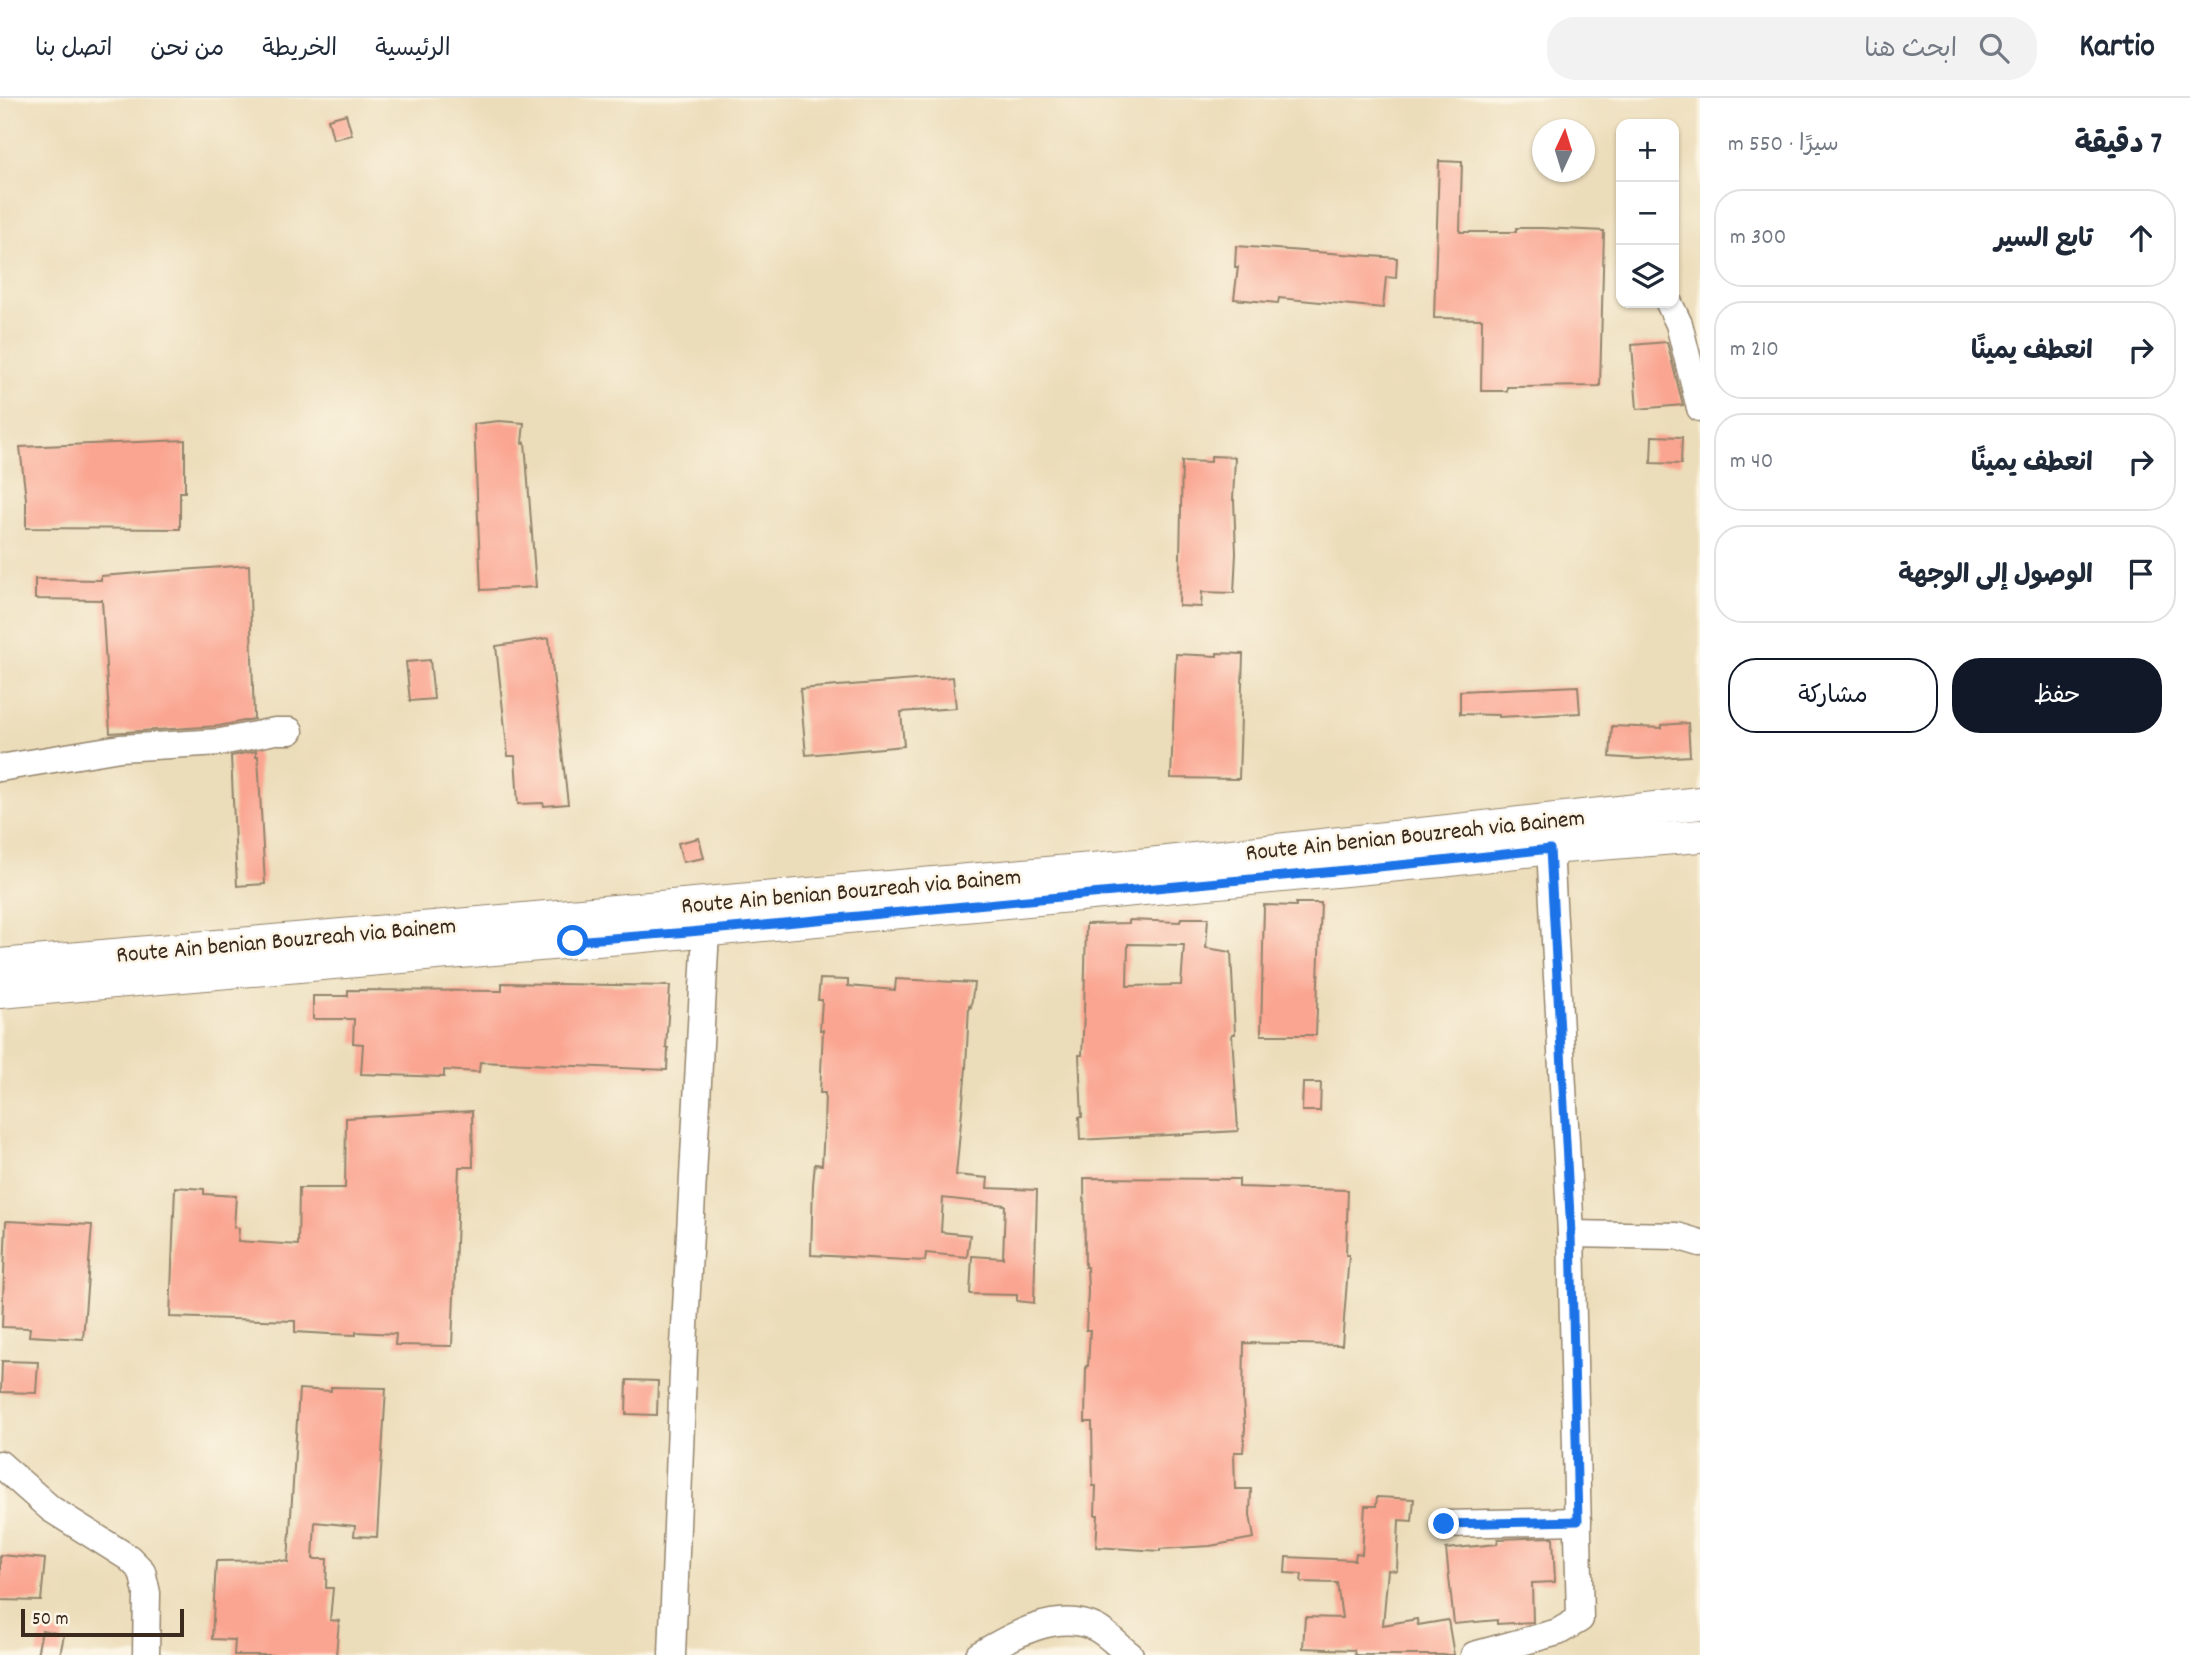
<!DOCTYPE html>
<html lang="ar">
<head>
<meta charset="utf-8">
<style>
  body { margin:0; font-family:Dekko,"Playpen Sans Arabic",sans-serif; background:#f2f2f3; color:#1f2937; direction:rtl }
  .controls { position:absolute; right:21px; top:21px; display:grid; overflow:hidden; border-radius:14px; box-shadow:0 2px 5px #0004 }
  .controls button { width:63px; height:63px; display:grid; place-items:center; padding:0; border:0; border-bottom:2px solid #e0e1e3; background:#fff; color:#1f2937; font:35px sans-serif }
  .compass { position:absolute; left:1532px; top:21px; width:63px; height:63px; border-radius:50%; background:#fff; box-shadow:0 2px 5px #0004; rotate:4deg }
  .scale { position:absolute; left:21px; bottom:18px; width:163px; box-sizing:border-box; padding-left:7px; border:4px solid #3b2a1e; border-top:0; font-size:19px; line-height:24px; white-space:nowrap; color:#3b2a1e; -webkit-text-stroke:5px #fcf5e5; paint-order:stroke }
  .stop { position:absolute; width:21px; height:21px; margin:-16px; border:5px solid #1a73e8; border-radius:50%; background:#fff }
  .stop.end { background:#1a73e8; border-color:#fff; box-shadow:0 2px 7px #0008 }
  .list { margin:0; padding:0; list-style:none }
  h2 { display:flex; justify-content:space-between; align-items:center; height:91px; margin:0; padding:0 28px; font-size:30px }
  h2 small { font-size:23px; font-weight:400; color:#747a83 }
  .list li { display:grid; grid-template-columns:46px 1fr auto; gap:21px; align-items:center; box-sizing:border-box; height:98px; margin:0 14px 14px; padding:0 14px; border:2px solid #e0e1e3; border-radius:28px }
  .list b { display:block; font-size:26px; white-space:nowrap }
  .list em { font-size:23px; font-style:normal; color:#747a83 }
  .actions { display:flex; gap:14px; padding:21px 28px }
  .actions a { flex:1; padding:16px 0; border:2px solid #111827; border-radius:28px; text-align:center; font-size:24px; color:#111827 }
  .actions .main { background:#111827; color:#fff }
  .icon { flex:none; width:38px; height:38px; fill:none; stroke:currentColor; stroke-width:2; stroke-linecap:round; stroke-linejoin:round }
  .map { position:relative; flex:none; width:1700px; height:1557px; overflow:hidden; direction:ltr }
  header { display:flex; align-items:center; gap:42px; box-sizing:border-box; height:98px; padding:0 35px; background:#fff; border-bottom:2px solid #e0e1e3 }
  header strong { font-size:33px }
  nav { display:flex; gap:38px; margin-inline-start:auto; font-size:24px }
  .search { width:490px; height:63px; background:#f2f2f3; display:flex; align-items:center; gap:18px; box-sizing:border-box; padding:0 24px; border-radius:28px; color:#747a83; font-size:26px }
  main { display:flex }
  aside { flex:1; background:#fff }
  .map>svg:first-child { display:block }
  .building { fill:#faa591; fill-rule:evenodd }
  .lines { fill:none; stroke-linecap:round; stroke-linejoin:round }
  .minor-casing { stroke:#94846c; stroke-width:29 }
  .major-casing { stroke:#94846c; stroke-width:34 }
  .minor { stroke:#fff; stroke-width:26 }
  .major { stroke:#fff; stroke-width:32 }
  .route { stroke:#1a73e8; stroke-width:9 }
  .labels { text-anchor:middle; stroke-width:5; stroke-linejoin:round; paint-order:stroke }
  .street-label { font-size:24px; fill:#3b2a1e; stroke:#fcf5e5 }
</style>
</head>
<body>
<header>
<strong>Kartio</strong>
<div class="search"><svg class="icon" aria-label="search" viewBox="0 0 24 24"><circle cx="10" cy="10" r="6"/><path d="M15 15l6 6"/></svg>ابحث هنا</div>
<nav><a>الرئيسية</a><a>الخريطة</a><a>من نحن</a><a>اتصل بنا</a></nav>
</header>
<main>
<aside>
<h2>7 دقيقة<small>سيرًا · 550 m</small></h2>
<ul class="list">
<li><svg class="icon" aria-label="ahead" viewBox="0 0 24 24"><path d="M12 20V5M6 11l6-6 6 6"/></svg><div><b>تابع السير</b></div><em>300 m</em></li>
<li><svg class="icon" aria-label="right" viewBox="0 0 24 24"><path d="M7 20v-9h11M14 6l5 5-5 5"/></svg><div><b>انعطف يمينًا</b></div><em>210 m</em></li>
<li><svg class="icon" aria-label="right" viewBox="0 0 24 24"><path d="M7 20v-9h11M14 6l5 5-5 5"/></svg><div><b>انعطف يمينًا</b></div><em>40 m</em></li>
<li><svg class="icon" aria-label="arrive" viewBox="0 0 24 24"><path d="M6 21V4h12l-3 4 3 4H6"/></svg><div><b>الوصول إلى الوجهة</b></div></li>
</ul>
<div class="actions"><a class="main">حفظ</a><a>مشاركة</a></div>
</aside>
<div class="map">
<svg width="1700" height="1557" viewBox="0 0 1700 1557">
  <rect width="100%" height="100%" fill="#fcf5e5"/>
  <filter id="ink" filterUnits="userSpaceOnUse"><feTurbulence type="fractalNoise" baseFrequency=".0143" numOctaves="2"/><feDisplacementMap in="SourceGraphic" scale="14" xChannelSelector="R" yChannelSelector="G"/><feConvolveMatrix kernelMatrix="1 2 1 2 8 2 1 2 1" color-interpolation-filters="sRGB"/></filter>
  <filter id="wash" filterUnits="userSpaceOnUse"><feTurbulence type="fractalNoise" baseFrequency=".00686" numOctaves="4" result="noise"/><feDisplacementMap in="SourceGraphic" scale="28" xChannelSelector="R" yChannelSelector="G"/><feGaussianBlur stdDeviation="1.57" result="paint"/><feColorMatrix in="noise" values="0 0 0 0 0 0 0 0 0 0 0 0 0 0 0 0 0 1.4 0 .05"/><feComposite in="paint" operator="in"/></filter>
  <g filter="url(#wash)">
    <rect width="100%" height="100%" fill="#ecddba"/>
    <g id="blocks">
      <!-- building -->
      <g class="building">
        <polygon points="346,16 352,37 333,41 328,21"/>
        <polygon points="1439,63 1462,64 1460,134 1516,134 1516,130 1542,130 1604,133 1600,288 1507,289 1507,293 1481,293 1482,221 1434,220"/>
        <polygon points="1236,148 1397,160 1396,180 1386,179 1383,210 1279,200 1278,205 1234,201 1238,169 1235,169"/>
        <polygon points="1667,244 1683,307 1637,311 1632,247"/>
        <polygon points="499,323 524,325 522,345 525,344 536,489 481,492 474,326"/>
        <polygon points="1652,338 1682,339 1681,366 1651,365"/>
        <polygon points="185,342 185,394 180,394 180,431 26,430 26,401 20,349"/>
        <polygon points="1211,358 1235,359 1233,402 1234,402 1236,455 1234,495 1202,494 1201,509 1179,508 1182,363 1211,364"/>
        <polygon points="249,467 254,621 219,628 110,635 102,502 35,501 35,481 101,482 101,478"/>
        <polygon points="549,540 568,706 544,708 543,705 518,706 515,658 508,658 496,548"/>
        <polygon points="1217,555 1243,556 1239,681 1171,680 1176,556 1217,558"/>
        <polygon points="430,562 434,601 410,603 406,564"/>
        <polygon points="953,579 956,610 901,614 904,648 806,657 800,591"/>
        <polygon points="1578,588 1580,615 1499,619 1499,617 1460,616 1460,593"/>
        <polygon points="1688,625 1690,658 1638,661 1610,659 1612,628 1662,630 1662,627"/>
        <polygon points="256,653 256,658 258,658 265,786 237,788 231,658"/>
        <polygon points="699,740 704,760 683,764 678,745"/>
        <polygon points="1296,805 1321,805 1316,937 1261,937 1264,807 1296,808"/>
        <path d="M1181,820H1208L1206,850L1231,854L1235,936H1232L1238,1033L1080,1042L1079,1019H1082L1079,957H1082L1084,914L1086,826L1129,825V822L1180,824ZM1128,846L1184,847L1181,887L1127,888Z"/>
        <polygon points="820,881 848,882 848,888 895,892 896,881 974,885 971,909 969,908 966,970 956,1077 988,1080 987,1090 1037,1092 1034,1205 1017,1203 1017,1197 970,1196 972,1158 1003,1160 1005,1107 943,1100 941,1134 970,1137 967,1159 926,1155 925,1163 811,1157 813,1086 815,1066 822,1067 824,1030 825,995 820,995 823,932 820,932 822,902 818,902"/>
        <polygon points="502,885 670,888 666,950 668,950 667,972 480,964 479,974 444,972 444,979 361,976 363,946 353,945 354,921 313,921 313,898 348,898 348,892 502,893"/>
        <polygon points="1303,985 1321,985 1320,1013 1302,1013"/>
        <polygon points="472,1013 473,1069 459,1069 452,1248 395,1247 396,1236 356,1234 356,1237 329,1236 295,1234 295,1223 170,1219 175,1089 204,1091 204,1096 236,1098 234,1129 239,1130 238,1143 298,1147 299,1090 345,1090 346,1020"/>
        <polygon points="1084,1080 1239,1081 1239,1089 1348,1092 1346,1157 1349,1157 1342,1247 1244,1245 1243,1301 1245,1330 1243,1354 1234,1354 1235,1391 1251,1391 1250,1417 1254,1440 1210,1448 1160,1451 1160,1453 1096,1449 1098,1417 1095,1417 1096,1388 1093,1388 1092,1324 1085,1324 1086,1268 1088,1268 1090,1232 1086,1232 1088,1193 1087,1169 1085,1169"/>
        <polygon points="6,1123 92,1127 83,1241 29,1238 30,1230 2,1229"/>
        <polygon points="2,1263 38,1264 36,1295 1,1294"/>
        <polygon points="627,1282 658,1283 657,1317 626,1316"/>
        <polygon points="331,1289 386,1290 377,1439 354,1438 355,1428 315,1424 313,1461 327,1461 326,1490 333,1490 330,1522 339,1523 336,1557 234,1557 235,1542 212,1541 216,1463 279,1462 288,1464 299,1291 331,1293"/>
        <polygon points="1377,1399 1414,1401 1412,1423 1399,1422 1397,1473 1388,1472 1383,1527 1417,1521 1418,1527 1448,1522 1454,1557 1355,1557 1354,1552 1303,1550 1305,1519 1342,1520 1337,1485 1301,1484 1302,1476 1285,1475 1286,1459 1355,1462 1356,1455 1362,1456 1365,1408 1376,1408"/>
        <polygon points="1553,1439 1555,1484 1532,1485 1533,1524 1497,1526 1497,1522 1454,1526 1446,1451 1497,1446 1498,1441"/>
        <polygon points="0,1457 45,1461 41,1503 0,1502"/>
        <polygon points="42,1532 64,1537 60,1557 37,1557"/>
      </g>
    </g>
  </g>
  <g filter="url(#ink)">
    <use href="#blocks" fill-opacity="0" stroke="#94846c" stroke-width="2"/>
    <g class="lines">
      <defs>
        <g id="minor">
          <polyline points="1669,205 1679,226 1700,310"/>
          <polyline points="0,670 120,650 221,644 275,633 290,633"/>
          <polyline points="1571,1136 1677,1138 1700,1145"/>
          <polyline points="0,1366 51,1411 129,1460 142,1473 147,1495 146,1557"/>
          <polyline points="1444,1426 1578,1423"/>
          <polyline points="672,1557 684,1248 706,833"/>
          <path d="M979,1557C1011,1538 1058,1511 1096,1530C1108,1536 1119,1549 1130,1557"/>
          <polyline points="1474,1557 1558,1534 1580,1521 1571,1136 1550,750"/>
        </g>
        <g id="major">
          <polyline points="0,867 1149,766 1700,705"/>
          <polyline points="0,894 689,834 1441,763 1550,750 1700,738"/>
        </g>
      </defs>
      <!-- minor casing -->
      <use href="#minor" class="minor-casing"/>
      <!-- major casing -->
      <use href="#major" class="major-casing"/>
      <!-- minor -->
      <use href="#minor" class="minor"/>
      <!-- major -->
      <use href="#major" class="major"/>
    </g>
  </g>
  <g class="lines" filter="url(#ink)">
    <!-- route -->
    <polyline class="route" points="573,843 689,834 1441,763 1550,751 1571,1136 1578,1423 1444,1426"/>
  </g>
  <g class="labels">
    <!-- street labels -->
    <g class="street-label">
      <text transform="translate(1415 736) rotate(-6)" y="8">Route Ain benian Bouzreah via Bainem</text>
      <text transform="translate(851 792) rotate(-5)" y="8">Route Ain benian Bouzreah via Bainem</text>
      <text transform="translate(286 841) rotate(-5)" y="8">Route Ain benian Bouzreah via Bainem</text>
    </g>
  </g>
</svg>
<div class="controls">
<button>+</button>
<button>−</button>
<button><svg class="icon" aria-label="layers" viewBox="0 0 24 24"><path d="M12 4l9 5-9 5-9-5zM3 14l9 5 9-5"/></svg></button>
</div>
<svg class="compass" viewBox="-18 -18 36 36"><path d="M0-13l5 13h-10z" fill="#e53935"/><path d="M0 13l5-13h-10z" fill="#747a83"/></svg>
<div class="scale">50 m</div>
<div class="stop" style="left:573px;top:843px"></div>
<div class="stop end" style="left:1444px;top:1426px"></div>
</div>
</main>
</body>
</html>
